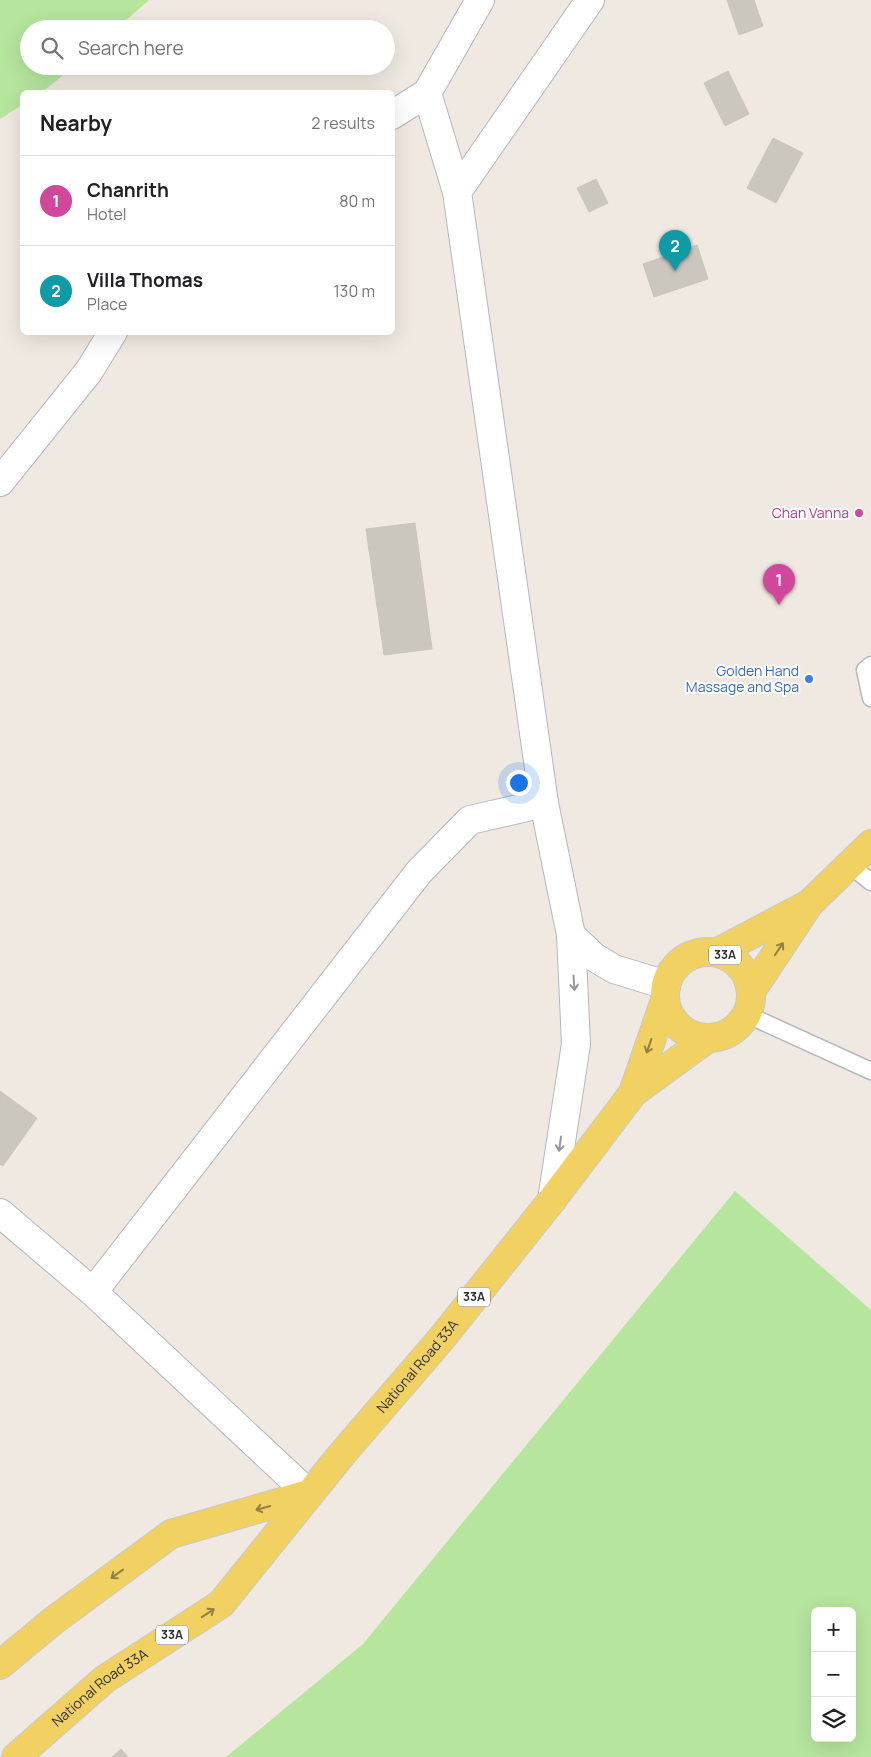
<!DOCTYPE html>
<html lang="en">
<head>
<meta charset="utf-8">
<style>
  body { margin:0; font-family:Manrope,sans-serif; background:#f6f6f6; color:#202124 }
  .controls { position:absolute; right:15px; bottom:15px; display:grid; overflow:hidden; border-radius:8px; box-shadow:0 5px 20px #0002 }
  .controls button { width:45px; height:45px; display:grid; place-items:center; padding:0; border:0; border-bottom:1px solid #e0e0e0; background:#fff; color:#202124; font:25px sans-serif }
  .you { position:absolute; left:518px; top:782px; width:18px; height:18px; margin:-12px; border:4px solid #fff; border-radius:50%; background:#1a73e8; box-shadow:0 0 0 8px #1a73e833 }
  .badge { display:grid; place-items:center; width:32px; height:32px; border-radius:50%; background:#4264fb; color:#fff; font-size:16px; font-weight:700 }
  .pin { position:absolute; translate:-50% -41px; filter:drop-shadow(0 1px 2px #0008) }
  .pin::after { content:''; position:absolute; top:26px; width:18px; height:15px; background:inherit; clip-path:polygon(0 0,100% 0,50% 100%) }
  .list { margin:0; padding:0; list-style:none }
  h2 { display:flex; justify-content:space-between; align-items:center; height:65px; margin:0; padding:0 20px; font-size:21px }
  h2 small { font-size:16px; font-weight:400; color:#757577 }
  .list li { display:grid; grid-template-columns:32px 1fr auto; gap:15px; align-items:center; box-sizing:border-box; height:90px; padding:0 20px; border-top:1px solid #e0e0e0 }
  .list b { display:block; font-size:19px; white-space:nowrap }
  .list p { margin:0; font-size:16px; white-space:nowrap; color:#757577 }
  .list em { font-size:16px; font-style:normal; color:#757577 }
  .icon { flex:none; width:28px; height:28px; fill:none; stroke:currentColor; stroke-width:2; stroke-linecap:round; stroke-linejoin:round }
  .map { position:relative; flex:none; width:871px; height:1757px; overflow:hidden }
  .search { position:absolute; background:#fff; box-shadow:0 5px 20px #0002; left:20px; top:20px; width:375px; height:55px; display:flex; align-items:center; gap:12px; box-sizing:border-box; padding:0 18px; border-radius:28px; color:#757577; font-size:19px }
  .panel { position:absolute; background:#fff; box-shadow:0 5px 20px #0002; left:20px; top:90px; width:375px; height:245px; border-radius:8px }
  .map>svg:first-child { display:block }
  .green { fill:#b6e59e; fill-rule:evenodd }
  .building { fill:#cbc7bf; stroke:#cbc5ba }
  .lines { fill:none; stroke-linecap:round; stroke-linejoin:round }
  .lane-casing { stroke:#b4b7c1; stroke-width:19 }
  .street-casing { stroke:#b4b7c1; stroke-width:30 }
  .secondary-casing { stroke:#b4b7c1; stroke-width:30 }
  .primary-casing { stroke:#c9c9c9; stroke-width:30 }
  .lane { stroke:#fff; stroke-width:16 }
  .street { stroke:#fff; stroke-width:28 }
  .secondary { stroke:#fff; stroke-width:28 }
  .primary { stroke:#f2d163; stroke-width:28 }
  .oneway { stroke:#908048 }
  .oneway2 { stroke:#969696 }
  .hotel-dot { fill:#d1479c; stroke:#fff; stroke-width:2 }
  .shop-dot { fill:#3f7fe0; stroke:#fff; stroke-width:2 }
  .labels { text-anchor:middle; stroke-width:4; stroke-linejoin:round; paint-order:stroke }
  .shield { fill:#fff; stroke:#6d6d6d; stroke-width:1 }
  .shield-label { font-size:12px; font-weight:bold; fill:#2e2e2e }
  .hotel-label { font-size:14px; fill:#b23c85; stroke:#fff; text-anchor:end }
  .shop-label { font-size:14px; fill:#366cbe; stroke:#fff; text-anchor:end }
  .street-label { font-size:14px; fill:#2e2e2e; stroke:#fff }
</style>
</head>
<body>
<div class="map">
<svg width="871" height="1757" viewBox="0 0 871 1757">
  <rect width="100%" height="100%" fill="#efe9e1"/>
  <!-- green -->
  <g class="green">
    <polygon points="0,0 149,0 116,29 29,29 29,66 75,66 42,92 22,92 22,105 0,119"/>
    <path d="M735,1191L871,1310V1757H226L363,1644ZM815,1611H852V1738H815Z"/>
  </g>
  <!-- building -->
  <g class="building">
    <polygon points="727,0 754,0 763,26 739,35"/>
    <polygon points="728,71 749,114 725,126 704,83"/>
    <polygon points="773,138 803,153 776,203 747,188"/>
    <polygon points="596,179 608,203 589,212 577,188"/>
    <polygon points="697,245 708,279 654,297 643,264"/>
    <polygon points="415,523 432,649 384,655 366,529"/>
    <polygon points="0,1091 37,1118 3,1166 0,1164"/>
    <polygon points="121,1749 128,1757 112,1757"/>
  </g>
  <g class="lines">
    <defs>
      <g id="lane">
        <polyline points="871,665 865,670 871,698"/>
        <polyline points="851,866 871,882"/>
        <polyline points="748,1015 871,1071"/>
      </g>
      <g id="street">
        <polyline points="392,115 427,93"/>
        <polyline points="457,192 427,93 480,0"/>
        <polyline points="0,482 89,371 113,332"/>
        <polyline points="0,1213 93,1292 309,1494"/>
        <polyline points="93,1292 419,872 470,820 544,803"/>
      </g>
      <g id="secondary">
        <polyline points="590,0 457,192 544,803 571,935 594,957 614,969 666,985"/>
        <polyline points="552,1200 576,1044 571,935"/>
      </g>
      <g id="primary">
        <circle cx="708" cy="995" r="43"/>
        <polyline points="718,952 809,904 871,844"/>
        <polyline points="752,990 807,907"/>
        <polyline points="633,1093 665,1000"/>
        <polyline points="0,1665 53,1621 171,1534 309,1494"/>
        <path id="s1" d="M16,1757L105,1679L221,1604L342,1454L442,1338L552,1200L633,1093L707,1039"/>
      </g>
    </defs>
    <!-- lane casing -->
    <use href="#lane" class="lane-casing"/>
    <!-- street casing -->
    <use href="#street" class="street-casing"/>
    <!-- secondary casing -->
    <use href="#secondary" class="secondary-casing"/>
    <!-- primary casing -->
    <use href="#primary" class="primary-casing"/>
    <!-- lane -->
    <use href="#lane" class="lane"/>
    <!-- street -->
    <use href="#street" class="street"/>
    <!-- secondary -->
    <use href="#secondary" class="secondary"/>
    <!-- primary -->
    <use href="#primary" class="primary"/>
  </g>
  <!-- one-way arrows -->
  <defs><path id="oneway-shaft" d="M-6 0H5M1.5-3L5.5 0L1.5 3" fill="none" stroke-width="1.6" stroke-linecap="round" stroke-linejoin="round" transform="scale(1.25)"/></defs>
  <g class="oneway">
    <use href="#oneway-shaft" transform="translate(779 949) rotate(-56)"/>
    <use href="#oneway-shaft" transform="translate(649 1046) rotate(109)"/>
    <use href="#oneway-shaft" transform="translate(263 1508) rotate(164)"/>
    <use href="#oneway-shaft" transform="translate(117 1574) rotate(144)"/>
    <use href="#oneway-shaft" transform="translate(208 1613) rotate(-33)"/>
  </g>
  <g class="oneway2">
    <use href="#oneway-shaft" transform="translate(574 983) rotate(86)"/>
    <use href="#oneway-shaft" transform="translate(560 1144) rotate(98)"/>
  </g>
  <!-- markers -->
  <circle class="hotel-dot" cx="859" cy="513" r="5"/>
  <circle class="shop-dot" cx="809" cy="679" r="5"/>
  <g class="labels">
    <!-- shield labels -->
    <g class="shield">
      <rect x="709" y="945.5" width="32" height="19" rx="4"/>
      <rect x="458" y="1287.5" width="32" height="19" rx="4"/>
      <rect x="156" y="1625.5" width="32" height="19" rx="4"/>
    </g>
    <g class="shield-label">
      <text x="725" y="959">33A</text>
      <text x="474" y="1301">33A</text>
      <text x="172" y="1639">33A</text>
    </g>
    <!-- hotel labels -->
    <g class="hotel-label">
      <text x="849" y="518">Chan Vanna</text>
    </g>
    <!-- shop labels -->
    <g class="shop-label">
      <text x="799" y="676">Golden Hand<tspan x="799" dy="16">Massage and Spa</tspan></text>
    </g>
    <!-- street labels -->
    <g class="street-label">
      <text dy="5" stroke="none"><textPath href="#s1" startOffset="565">National Road 33A</textPath></text>
      <text dy="5" stroke="none"><textPath href="#s1" startOffset="109">National Road 33A</textPath></text>
    </g>
  </g>
</svg>
<div class="controls">
<button>+</button>
<button>−</button>
<button><svg class="icon" aria-label="layers" viewBox="0 0 24 24"><path d="M12 4l9 5-9 5-9-5zM3 14l9 5 9-5"/></svg></button>
</div>
<div class="you"></div>
<div class="pin badge" style="left:779px;top:605px;background:#d1479c">1</div>
<div class="pin badge" style="left:675px;top:271px;background:#0f9aa8">2</div>
<div class="search"><svg class="icon" aria-label="search" viewBox="0 0 24 24"><circle cx="10" cy="10" r="6"/><path d="M15 15l6 6"/></svg>Search here</div>
<section class="panel">
<h2>Nearby<small>2 results</small></h2>
<ul class="list">
<li><span class="badge" style="background:#d1479c">1</span><div><b>Chanrith</b><p>Hotel</p></div><em>80 m</em></li>
<li><span class="badge" style="background:#0f9aa8">2</span><div><b>Villa Thomas</b><p>Place</p></div><em>130 m</em></li>
</ul>
</section>
</div>
</body>
</html>
